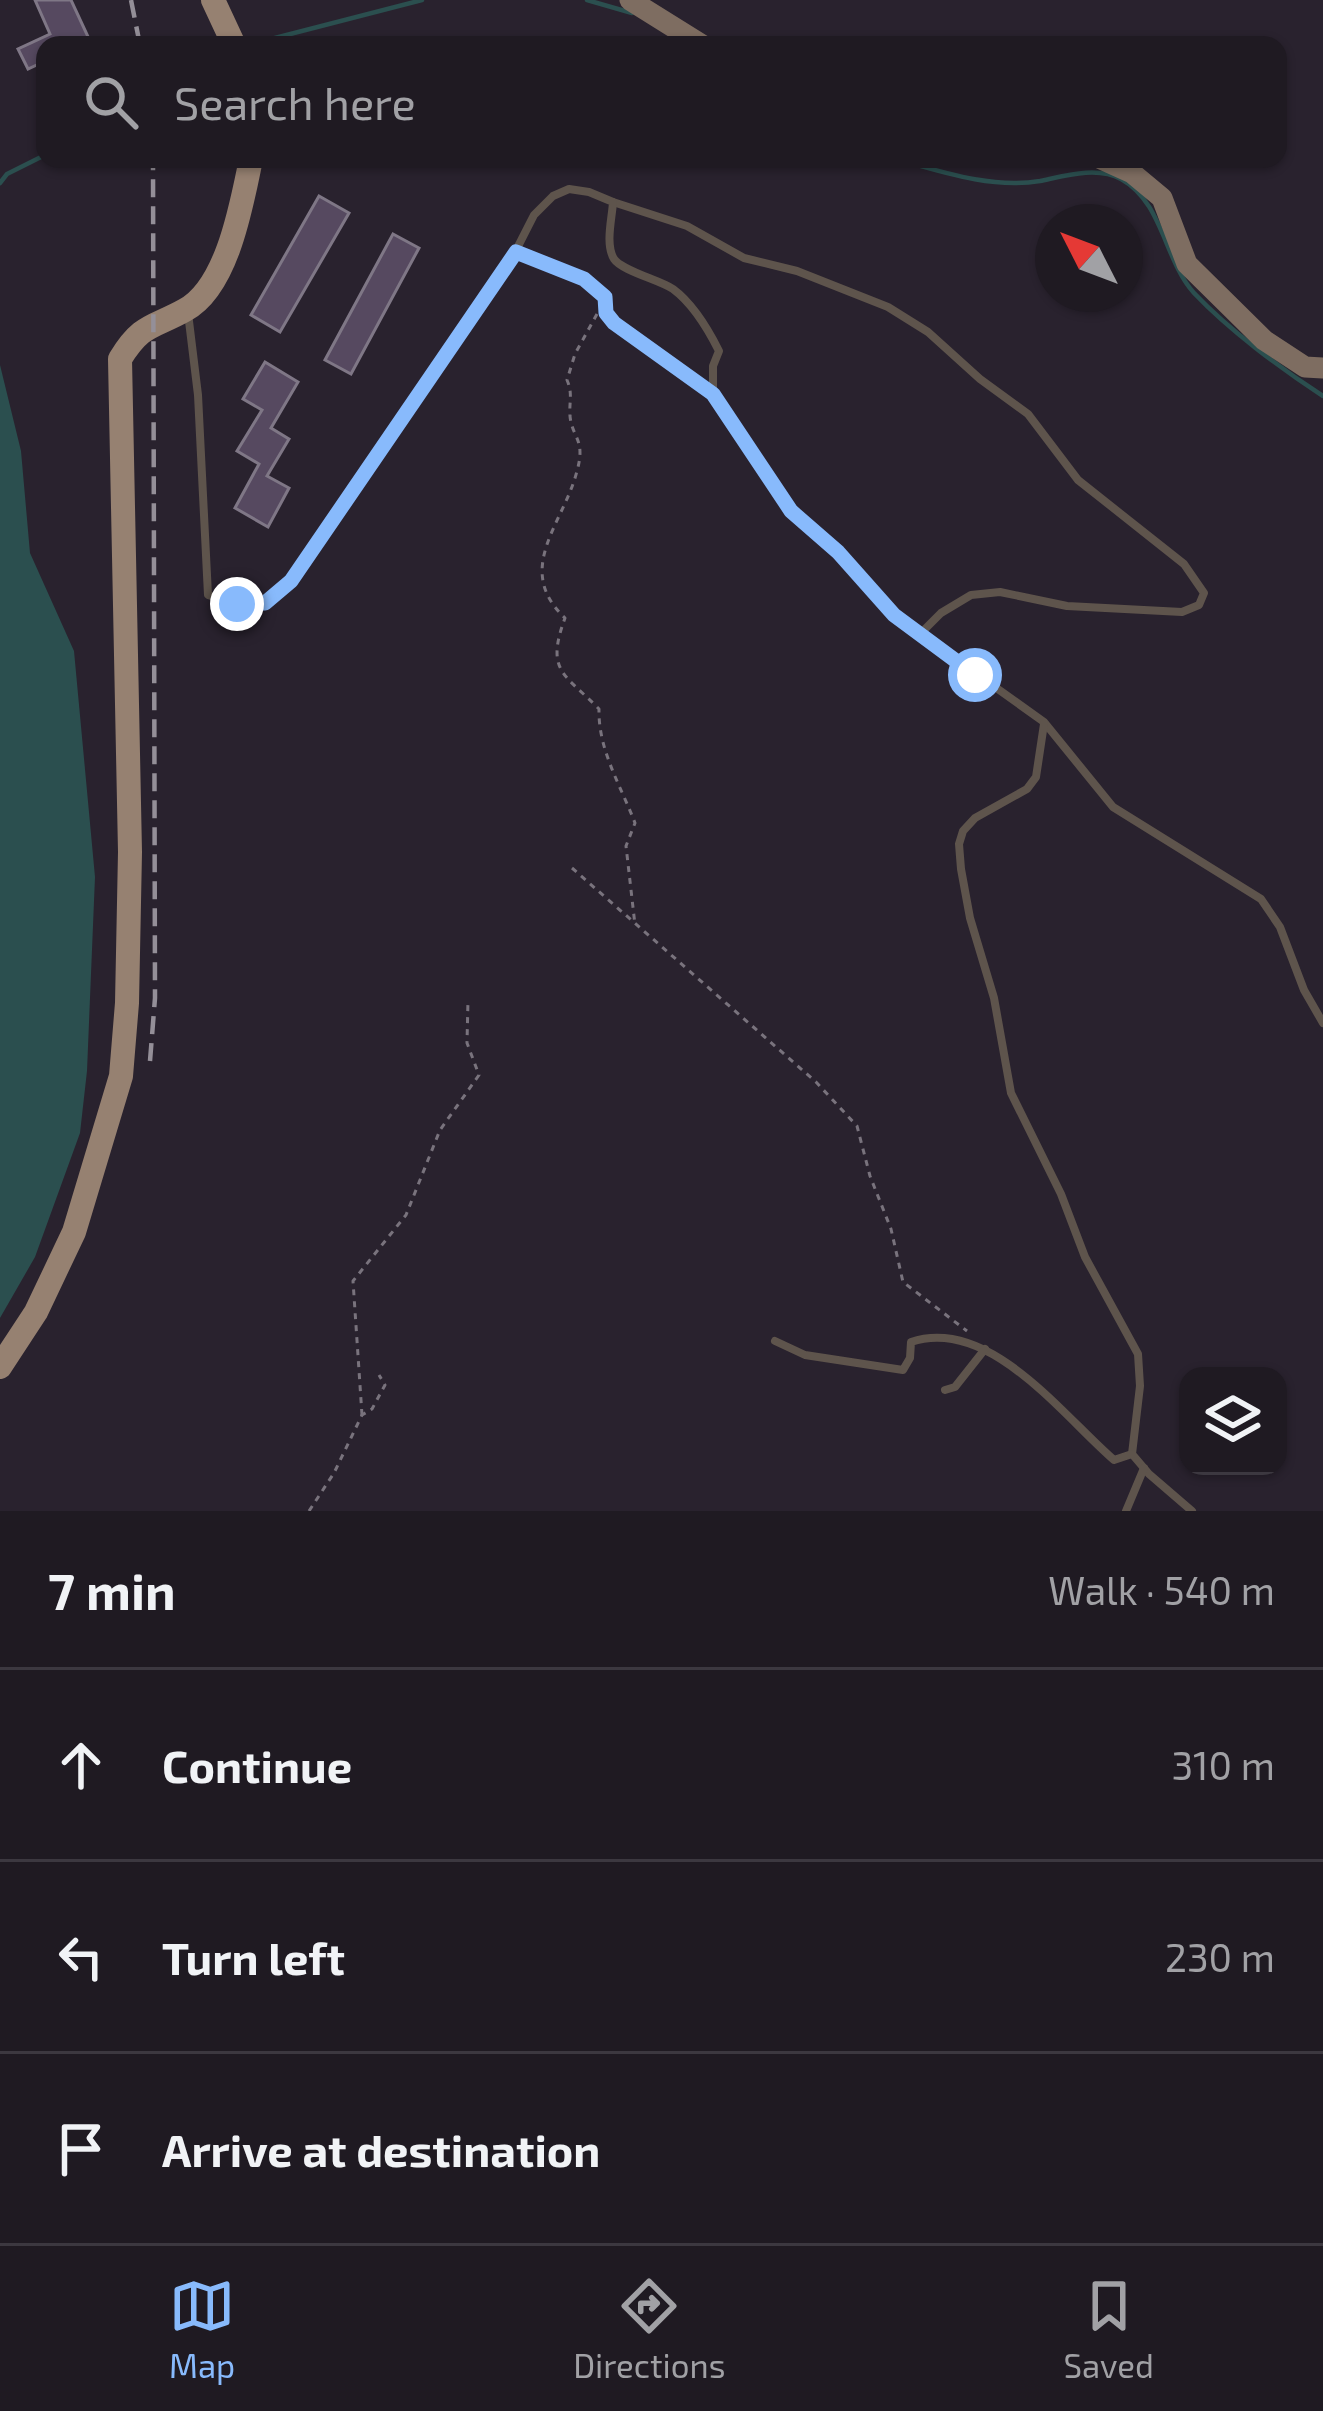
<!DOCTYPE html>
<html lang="en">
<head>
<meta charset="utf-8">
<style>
  body { margin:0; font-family:"Exo 2",sans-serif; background:#27232a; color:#f1f3f6 }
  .controls { position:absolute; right:36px; bottom:36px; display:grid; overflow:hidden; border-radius:24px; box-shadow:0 3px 9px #0004 }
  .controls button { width:108px; height:108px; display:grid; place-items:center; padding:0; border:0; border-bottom:3px solid #3c3840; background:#1f1a22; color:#f1f3f6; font:60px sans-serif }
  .compass { position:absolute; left:1035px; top:204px; width:108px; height:108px; border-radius:50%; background:#1f1a22; box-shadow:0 3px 9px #0004; rotate:312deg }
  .stop { position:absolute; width:36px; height:36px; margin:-27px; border:9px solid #88bafc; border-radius:50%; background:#fff }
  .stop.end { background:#88bafc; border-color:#fff; box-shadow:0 3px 12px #0008 }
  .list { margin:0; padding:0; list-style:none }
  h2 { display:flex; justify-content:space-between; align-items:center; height:156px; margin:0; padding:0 48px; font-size:51px }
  h2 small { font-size:39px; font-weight:400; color:#a1a1a5 }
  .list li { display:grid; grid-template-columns:78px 1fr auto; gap:36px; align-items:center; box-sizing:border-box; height:192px; padding:0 48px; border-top:3px solid #3c3840 }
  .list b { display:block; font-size:45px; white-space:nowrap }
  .list em { font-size:39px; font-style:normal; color:#a1a1a5 }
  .icon { flex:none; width:66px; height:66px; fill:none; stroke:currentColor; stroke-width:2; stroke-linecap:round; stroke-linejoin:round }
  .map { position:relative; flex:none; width:1323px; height:1511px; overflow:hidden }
  .search { position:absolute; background:#1f1a22; box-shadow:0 3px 9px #0004; left:36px; right:36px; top:36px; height:132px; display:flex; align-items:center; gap:30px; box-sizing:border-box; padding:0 42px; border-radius:24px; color:#a1a1a5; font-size:45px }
  .sheet { height:732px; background:#1f1a22 }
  nav { display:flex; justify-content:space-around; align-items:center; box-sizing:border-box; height:168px; border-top:3px solid #3c3840; background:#1f1a22; font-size:33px; color:#a1a1a5 }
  nav a { display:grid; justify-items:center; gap:6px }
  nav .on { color:#88bafc }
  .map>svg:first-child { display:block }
  .water { fill:#2b4f4f }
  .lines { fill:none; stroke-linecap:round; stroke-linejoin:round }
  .stream { stroke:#2b4f4f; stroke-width:4.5 }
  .building { fill:#564960; stroke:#7f7786; stroke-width:3 }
  .path { stroke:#79737d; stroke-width:3; stroke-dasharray:6 6; stroke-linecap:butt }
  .lane { stroke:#5e544c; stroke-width:8 }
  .secondary { stroke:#7e6d61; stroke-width:21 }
  .primary { stroke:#968171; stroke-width:24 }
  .rail { stroke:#948f98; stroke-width:4.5; stroke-dasharray:18 9; stroke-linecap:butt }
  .route { stroke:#88bafc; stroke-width:15 }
</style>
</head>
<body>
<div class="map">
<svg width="1323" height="1511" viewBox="0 0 1323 1511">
  <rect width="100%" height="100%" fill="#29222e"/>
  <!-- water -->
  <polygon class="water" points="0,365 21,451 30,553 74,651 95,877 87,1071 80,1133 35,1257 0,1318"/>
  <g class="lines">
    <!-- stream -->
    <g class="stream">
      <polyline points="587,0 632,13"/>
      <polyline points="248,45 422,0"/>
      <path d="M896,159C942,172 992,189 1040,181C1064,176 1097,166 1121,179C1163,202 1164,260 1194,293C1228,329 1281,369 1323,396"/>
      <polyline points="0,183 7,174 45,155"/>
    </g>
  </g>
  <!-- building -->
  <g class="building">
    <polygon points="35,0 71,0 90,41 80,45 45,45 45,61 28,69 18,49 50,34"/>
    <polygon points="319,196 349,213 280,332 251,315"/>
    <polygon points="393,234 419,248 351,374 325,360"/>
    <polygon points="265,362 298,382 271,428 289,439 267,476 289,488 268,527 235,508 259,464 237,451 262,410 243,399"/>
  </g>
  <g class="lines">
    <!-- path -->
    <g class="path">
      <path d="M597,314L575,354L567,380C573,394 569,401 570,416C572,438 586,439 577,471C564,523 513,569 565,618C545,672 565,674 599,709C598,750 621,786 635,823L626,846L635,925"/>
      <polyline points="572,868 816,1082 857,1126 870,1176 891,1229 903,1282 967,1331"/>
      <polyline points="362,1415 353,1281 406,1215 440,1130 479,1075 467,1043 468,1000"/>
      <polyline points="309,1511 334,1473 362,1415 372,1409 385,1385 379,1375"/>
    </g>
    <!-- lane -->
    <g class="lane">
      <polyline points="613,202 687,226 744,258 797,271 888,307 928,332 980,379 1028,414 1078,480 1184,564 1204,593 1199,605 1182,612 1067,606 1000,592 971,595 941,613 922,632"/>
      <polyline points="516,252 583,279 605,297 606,313 613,323 713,395"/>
      <path d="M188,313L198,395L208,595C243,607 265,610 291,581L417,393L508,266L534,215L553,196L569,189L589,192L613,202C612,219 605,244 614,259C622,271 660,280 673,289C692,303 709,331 719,351L713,366V395L791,511L839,552L894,615L1044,722L1113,807L1261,899L1280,927L1304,990L1323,1023"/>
      <polyline points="1044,724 1036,777 1027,789 975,818 963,831 959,844 961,869 970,918 994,998 1011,1093 1061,1194 1085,1257 1138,1354 1140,1386 1132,1454 1149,1474 1192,1511"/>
      <path d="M775,1341L805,1355L903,1370L910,1358L911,1342C989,1316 1062,1415 1114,1460L1132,1454"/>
      <polyline points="945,1390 955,1387 985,1349"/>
      <polyline points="1126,1511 1144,1468"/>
    </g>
    <!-- secondary -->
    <g class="secondary">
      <polyline points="630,0 702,45"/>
      <polyline points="1101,159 1132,173 1162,198 1187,264 1264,340 1305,367 1323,368"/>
    </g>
    <!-- primary -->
    <g class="primary">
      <polyline points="213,0 234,45"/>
      <path d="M0,1367L36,1312L74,1232L121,1076L127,1003L130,852L120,359C142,323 153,328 185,310C228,287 242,202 251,159"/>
    </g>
    <!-- rail -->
    <g class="rail">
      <polyline points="131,0 140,45"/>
      <polyline points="150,1061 155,998 153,159"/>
    </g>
  </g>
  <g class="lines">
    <!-- route -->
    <polyline class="route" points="237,604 265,603 291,581 516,252 584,279 605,297 606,313 614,323 713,394 791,511 838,552 894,615 975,675"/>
  </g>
</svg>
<div class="controls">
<button><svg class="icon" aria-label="layers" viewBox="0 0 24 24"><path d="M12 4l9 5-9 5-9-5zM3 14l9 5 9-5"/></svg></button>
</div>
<svg class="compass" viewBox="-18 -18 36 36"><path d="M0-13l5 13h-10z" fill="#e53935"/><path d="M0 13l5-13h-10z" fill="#a1a1a5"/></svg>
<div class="stop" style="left:975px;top:675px"></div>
<div class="stop end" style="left:237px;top:604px"></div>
<div class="search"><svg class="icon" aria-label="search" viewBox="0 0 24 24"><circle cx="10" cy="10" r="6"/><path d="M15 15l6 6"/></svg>Search here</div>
</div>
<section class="sheet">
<h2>7 min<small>Walk · 540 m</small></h2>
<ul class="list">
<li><svg class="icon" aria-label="ahead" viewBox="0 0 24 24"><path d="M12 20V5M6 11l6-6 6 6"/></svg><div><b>Continue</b></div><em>310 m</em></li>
<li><svg class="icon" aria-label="left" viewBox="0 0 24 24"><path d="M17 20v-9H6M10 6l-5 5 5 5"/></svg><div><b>Turn left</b></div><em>230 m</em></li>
<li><svg class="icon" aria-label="arrive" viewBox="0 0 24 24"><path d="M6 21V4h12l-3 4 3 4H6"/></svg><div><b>Arrive at destination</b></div></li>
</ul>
</section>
<nav>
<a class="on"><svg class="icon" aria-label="map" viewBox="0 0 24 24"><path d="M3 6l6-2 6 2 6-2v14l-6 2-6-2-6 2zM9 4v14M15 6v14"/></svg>Map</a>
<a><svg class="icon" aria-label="directions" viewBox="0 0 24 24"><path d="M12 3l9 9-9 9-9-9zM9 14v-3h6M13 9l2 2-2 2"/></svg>Directions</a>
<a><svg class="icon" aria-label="saved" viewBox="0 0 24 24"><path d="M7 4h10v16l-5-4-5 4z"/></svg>Saved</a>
</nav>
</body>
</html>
